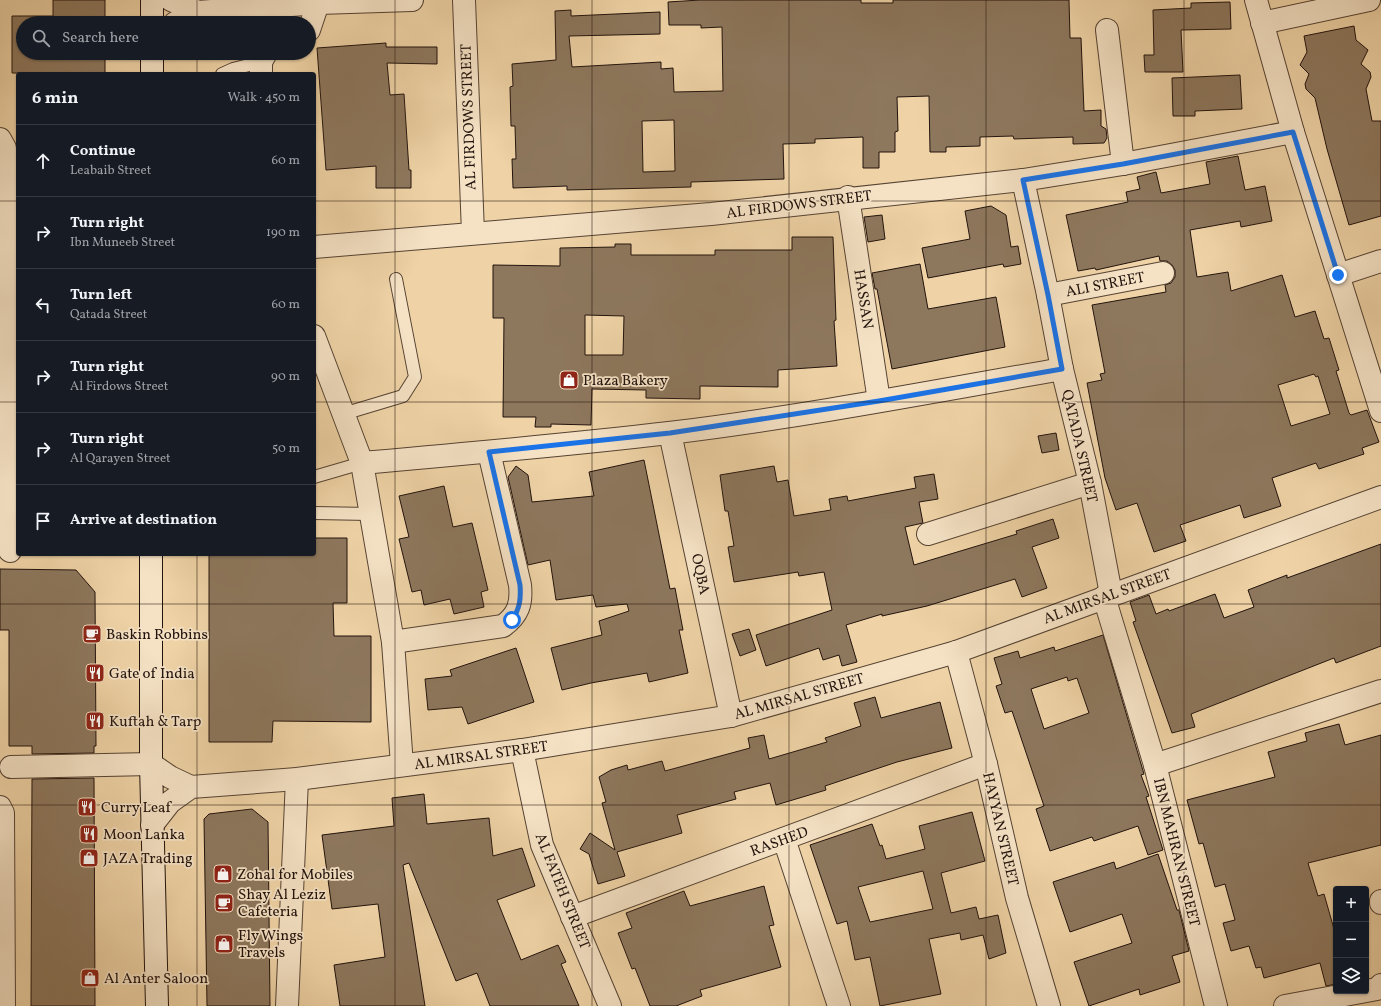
<!DOCTYPE html>
<html lang="en">
<head>
<meta charset="utf-8">
<style>
  body { margin:0; font-family:Vollkorn,serif; background:#20242c; color:#f1f3f6 }
  .controls { position:absolute; right:12px; bottom:12px; display:grid; overflow:hidden; border-radius:4px; box-shadow:0 1px 3px #0004 }
  .controls button { width:36px; height:36px; display:grid; place-items:center; padding:0; border:0; border-bottom:1px solid #363941; background:#171b24; color:#f1f3f6; font:20px sans-serif }
  .stop { position:absolute; width:12px; height:12px; margin:-9px; border:3px solid #1a73e8; border-radius:50%; background:#fff }
  .stop.end { background:#1a73e8; border-color:#fff; box-shadow:0 1px 4px #0008 }
  .list { margin:0; padding:0; list-style:none }
  h2 { display:flex; justify-content:space-between; align-items:center; height:52px; margin:0; padding:0 16px; font-size:17px }
  h2 small { font-size:13px; font-weight:400; color:#9ea1a6 }
  .list li { display:grid; grid-template-columns:26px 1fr auto; gap:12px; align-items:center; box-sizing:border-box; height:72px; padding:0 16px; border-top:1px solid #363941 }
  .list b { display:block; font-size:15px; white-space:nowrap }
  .list p { margin:0; font-size:13px; white-space:nowrap; color:#9ea1a6 }
  .list em { font-size:13px; font-style:normal; color:#9ea1a6 }
  .icon { flex:none; width:22px; height:22px; fill:none; stroke:currentColor; stroke-width:2; stroke-linecap:round; stroke-linejoin:round }
  .map { position:relative; flex:none; width:1381px; height:1006px; overflow:hidden }
  .search { position:absolute; background:#171b24; box-shadow:0 1px 3px #0004; left:16px; top:16px; width:300px; height:44px; display:flex; align-items:center; gap:10px; box-sizing:border-box; padding:0 14px; border-radius:22px; color:#9ea1a6; font-size:15px }
  .panel { position:absolute; background:#171b24; box-shadow:0 1px 3px #0004; left:16px; top:72px; width:300px; height:484px; border-radius:4px }
  .map>svg:first-child { display:block }
  .building { fill:#8d775d; stroke:#22130d; fill-rule:evenodd }
  .lines { fill:none; stroke-linecap:round; stroke-linejoin:round }
  .lane-casing { stroke:#554333; stroke-width:14 }
  .street-casing { stroke:#554333; stroke-width:24 }
  .secondary-casing { stroke:#22130d; stroke-width:24 }
  .lane { stroke:#f5e2c5; stroke-width:12 }
  .street { stroke:#f5e2c5; stroke-width:22 }
  .secondary { stroke:#f5e2c5; stroke-width:22 }
  .route { stroke:#1a73e8; stroke-width:5 }
  .grid { fill:none; stroke:#22130d; stroke-width:1; stroke-opacity:0.55 }
  .labels { text-anchor:middle; stroke-width:3.5; stroke-linejoin:round; paint-order:stroke }
  .street-label { font-size:15px; fill:#22130d; stroke:#f5e2c5 }
  .poi-label { font-size:15px; fill:#22130d; stroke:#f5e2c5; text-anchor:start }
</style>
</head>
<body>
<div class="map">
<svg width="1381" height="1006" viewBox="0 0 1381 1006">
  <rect width="100%" height="100%" fill="#efd3a6"/>
  <filter id="stains"><feTurbulence type="fractalNoise" baseFrequency=".005" numOctaves="4"/><feColorMatrix values="0 0 0 0 .2 0 0 0 0 .09 0 0 0 0 .02 0 0 0 .5 -.17"/></filter>
  <radialGradient id="worn" r=".72"><stop offset=".6" stop-color="#630" stop-opacity="0"/><stop offset="1" stop-color="#630" stop-opacity=".3"/></radialGradient>
  <!-- building -->
  <g class="building">
    <polygon points="53,0 105,0 105,23 23,23 23,53 105,53 105,74 12,73 12,16 53,16"/>
    <path d="M700,0H861V3H893V0H1069L1070,38H1081L1084,111L1101,110V126L1106,129L1107,138L1104,143L1073,144V137L1014,139L1013,136L980,137V146L946,147V152H930L929,96L897,97L898,131L895,132V152H879V168H863V137L815,139V143L783,144L784,179L691,182V187L654,188L567,190V186L513,188L512,159H516L515,126H511L510,87L513,86L512,64L556,60L555,11L571,10V16L660,12V34L569,36L572,67L661,62V69L673,68L674,92L723,91L722,27L701,28V25H669L668,2ZM674,120L675,171L643,172L642,121Z"/>
    <polygon points="1230,2 1231,29 1181,30 1183,72 1145,72 1144,55 1154,55 1153,10 1191,8 1191,3"/>
    <polygon points="1354,26 1356,40 1368,50 1361,64 1370,72 1371,77 1366,89 1372,121 1381,121 1381,216 1349,225 1327,149 1315,98 1306,89 1305,84 1309,74 1300,65 1307,52 1304,36"/>
    <polygon points="386,43 386,47 437,47 437,64 387,63 390,95 404,94 409,170 411,170 411,188 376,188 376,166 326,170 317,48"/>
    <polygon points="1240,75 1242,109 1195,111 1195,116 1173,116 1172,78"/>
    <path d="M1238,156L1245,190L1265,186L1272,221L1241,227L1240,221L1190,230L1197,277L1228,272L1231,291L1282,275L1295,317L1315,311L1324,339L1329,338L1339,370L1336,371L1349,413L1351,415L1367,410L1379,442L1362,448L1364,454L1319,469L1316,463L1272,478L1281,506L1244,518L1240,505L1180,525L1186,541L1154,552L1137,503L1116,510L1105,478L1087,383L1102,380L1100,374L1105,373L1092,305L1166,292L1165,285L1171,283L1175,277V270L1172,265L1167,261H1160L1159,256L1096,270L1095,268L1078,271L1066,215L1128,202L1126,192L1140,189L1137,177L1156,172L1161,193L1210,184L1206,162ZM1314,374L1316,377L1318,376L1330,414L1291,426L1278,385Z"/>
    <polygon points="991,206 1006,215 1011,247 1018,246 1021,264 1004,267 1003,264 928,278 922,248 970,239 965,211"/>
    <polygon points="882,215 885,239 868,242 864,217"/>
    <path d="M792,237H833L836,320L834,321L837,366L778,370V387L700,386V399L646,398V390L592,389L591,425L551,424V427H535L536,417H503L504,318H493V265L560,266V248L615,247V244H631V255H715V250H792ZM585,315L624,316L623,355H585Z"/>
    <polygon points="920,264 928,309 996,297 1005,347 892,369 877,289 875,289 872,273"/>
    <polygon points="1056,433 1059,450 1042,453 1038,436"/>
    <polygon points="644,460 670,589 675,588 683,630 679,630 688,673 649,682 647,673 591,683 562,690 551,648 602,635 599,621 629,611 627,604 596,607 593,595 556,600 550,560 528,565 508,477 516,466 528,475 532,502 594,496 589,472"/>
    <polygon points="774,466 777,482 788,480 794,516 831,510 829,499 847,496 848,501 916,488 914,477 934,474 938,499 919,502 923,523 905,527 914,565 1017,534 1016,531 1053,519 1059,538 1032,547 1047,588 1022,597 1015,579 927,606 882,616 882,614 846,625 857,662 842,666 839,655 823,660 819,648 766,666 756,635 832,610 824,572 799,576 798,572 734,582 728,547 734,546 728,511 725,511 720,475"/>
    <polygon points="444,486 453,527 472,523 488,590 481,592 484,607 454,614 450,599 424,605 421,590 412,592 399,539 409,537 399,496"/>
    <polygon points="314,538 347,538 347,603 333,603 334,636 371,636 371,722 273,721 272,742 209,742 209,554 314,554"/>
    <polygon points="1381,544 1381,646 1336,663 1334,658 1191,714 1195,727 1172,733 1133,622 1136,621 1130,602 1149,595 1156,614 1168,609 1169,611 1215,594 1224,618 1254,607 1248,590 1287,575 1287,578"/>
    <polygon points="0,569 76,570 95,592 96,746 94,746 94,753 32,754 32,746 9,746 9,630 0,630"/>
    <polygon points="749,629 756,650 740,656 732,634"/>
    <path d="M1103,635L1144,774L1141,775L1149,796L1146,797L1163,850L1148,855L1138,826L1094,841L1092,837L1050,851L1036,809L1044,806L1012,711L1005,713L996,686L1002,684L994,658L1018,651L1020,658L1054,647L1055,651ZM1067,677L1068,681L1077,678L1089,713L1044,729L1031,689Z"/>
    <polygon points="516,648 534,702 468,724 462,707 428,710 425,679 452,676 450,670"/>
    <polygon points="875,697 881,718 940,702 952,748 897,762 825,786 826,790 776,805 770,783 734,792 736,799 677,815 682,833 617,852 625,876 598,884 589,854 580,849 590,833 615,850 602,803 606,802 599,777 611,770 627,765 628,770 662,761 665,771 750,748 748,738 764,735 769,759 827,742 825,738 861,726 854,703"/>
    <polygon points="1339,724 1345,745 1381,735 1381,845 1308,863 1318,896 1324,894 1336,936 1336,984 1326,986 1320,963 1264,978 1261,967 1256,968 1249,946 1231,951 1223,923 1235,920 1225,884 1215,887 1203,843 1199,844 1187,800 1275,777 1268,752 1307,741 1305,733"/>
    <polygon points="94,778 95,1006 31,1006 32,779"/>
    <polygon points="424,794 427,824 489,818 493,856 522,848 535,886 497,900 521,960 558,945 566,962 561,964 579,1006 490,1006 477,973 456,981 409,863 403,865 425,1006 340,1006 334,965 385,957 378,904 332,909 322,835 394,826 392,798"/>
    <polygon points="252,809 268,822 270,1006 207,1006 204,819 209,814"/>
    <path d="M972,812L985,861L941,873L951,913L976,907L979,919L998,915L1006,953L989,959L983,935L961,940L960,933L929,939L941,994L880,1006L870,957L855,960L847,921L837,924L810,845L872,824L880,846L882,845L886,859L925,849L919,826ZM923,871L933,909L870,922L858,887Z"/>
    <polygon points="1158,854 1177,910 1179,910 1189,951 1172,956 1180,982 1140,995 1139,989 1089,1006 1074,962 1132,943 1122,914 1070,932 1053,882 1114,862 1116,869"/>
    <polygon points="764,886 774,925 769,926 781,967 700,990 702,996 676,1006 650,1006 635,968 632,969 618,933 632,928 626,913 684,891 690,906"/>
  </g>
  <g class="lines">
    <defs>
      <g id="lane">
        <polyline points="222,74 233,69 261,62"/>
        <polyline points="343,414 403,396 415,377 396,279"/>
        <polyline points="314,477 362,463"/>
        <polyline points="314,513 370,514"/>
      </g>
      <g id="street">
        <polyline points="171,0 198,12"/>
        <polyline points="464,0 473,233"/>
        <polyline points="1256,0 1293,132 1381,411"/>
        <polyline points="175,23 198,12 319,3 412,0"/>
        <polyline points="1262,23 1369,0"/>
        <polyline points="309,30 319,0"/>
        <polyline points="1107,30 1123,164"/>
        <polyline points="261,74 261,62 266,53"/>
        <polyline points="0,139 5,148 10,551"/>
        <polyline points="1023,180 1048,295 1062,369 1090,483 1111,594"/>
        <polyline points="848,197 879,401"/>
        <polyline points="314,247 711,214 1023,180 1123,164 1293,132"/>
        <polyline points="1338,275 1381,261"/>
        <polyline points="1048,295 1163,273"/>
        <polyline points="314,336 362,463 393,642 402,765"/>
        <polyline points="670,433 731,716"/>
        <path d="M362,463C464,454 567,445 669,433C801,417 931,392 1062,369"/>
        <polyline points="928,534 1090,483"/>
        <polyline points="1104,597 1155,765 1216,1006"/>
        <path d="M393,642L503,626C518,615 522,604 520,585L489,452"/>
        <polyline points="956,652 986,764 1017,898 1049,1006"/>
        <polyline points="522,750 542,845 610,1006"/>
        <polyline points="1155,765 1381,691"/>
        <polyline points="11,767 151,764 170,777 191,787"/>
        <polyline points="0,807 3,813 4,1006"/>
        <polyline points="152,825 170,802 191,787 297,779 522,750 731,716 956,652 1381,497"/>
        <polyline points="784,839 839,1006"/>
        <polyline points="1381,901 1381,903"/>
        <polyline points="572,917 986,764"/>
        <polyline points="287,1006 297,779"/>
        <polyline points="1285,1006 1377,989 1381,985"/>
      </g>
      <g id="secondary">
        <polyline points="152,0 152,23"/>
        <polyline points="152,74 152,53"/>
        <polyline points="151,554 151,764 157,1006"/>
      </g>
    </defs>
    <!-- lane casing -->
    <use href="#lane" class="lane-casing"/>
    <!-- street casing -->
    <use href="#street" class="street-casing"/>
    <!-- secondary casing -->
    <use href="#secondary" class="secondary-casing"/>
    <!-- lane -->
    <use href="#lane" class="lane"/>
    <!-- street -->
    <use href="#street" class="street"/>
    <!-- secondary -->
    <use href="#secondary" class="secondary"/>
  </g>
  <g class="lines">
    <!-- route -->
    <path class="route" d="M512,620C520,608 521,599 520,585L489,452L670,433L879,401L1062,369L1048,295L1023,180L1123,164L1293,132L1338,275"/>
  </g>
  <!-- grid -->
  <path class="grid" d="M197,0V23M395,0V1006M592,0V1006M789,0V1006M986,0V1006M1184,0V1006M197,53V74M0,201H18M314,201H1381M0,402H18M314,402H1381M197,554V1006M0,604H1381M0,805H1381"/>
  <!-- icons -->
  <defs>
    <symbol id="shop-square" viewBox="-11 -11 22 22"><rect x="-9" y="-9" width="18" height="18" rx="4" fill="#8f2418" stroke="#f5e2c5"/><path d="M-5-2.5h2.3a2.7 3.5 0 0 1 5.4 0H5L5.5 6h-11ZM-1.5-2.5h3a1.5 2.3 0 0 0-3 0Z" fill="#fff"/></symbol>
    <symbol id="cafe-square" viewBox="-11 -11 22 22"><rect x="-9" y="-9" width="18" height="18" rx="4" fill="#8f2418" stroke="#f5e2c5"/><path d="M-5.5-4.5H6V0H3Q3 3.5 0 3.5H-2.5Q-5.5 3.5-5.5 0ZM3-3.2v2h1.7v-2ZM-6 4.5H4V6H-6Z" fill="#fff"/></symbol>
    <symbol id="restaurant-square" viewBox="-11 -11 22 22"><rect x="-9" y="-9" width="18" height="18" rx="4" fill="#8f2418" stroke="#f5e2c5"/><path d="M-5-6h1v4h1v-4h1v4h1v-4h1v5L-1.5 .5V6h-2V.5L-5-1ZM5-6V6H3V1.5H1.5Q1.5-4 5-6Z" fill="#fff"/></symbol>
  </defs>
  <g fill-rule="evenodd">
    <use href="#shop-square" x="558" y="369" width="22" height="22"/>
    <use href="#cafe-square" x="81" y="623" width="22" height="22"/>
    <use href="#restaurant-square" x="84" y="662" width="22" height="22"/>
    <use href="#restaurant-square" x="84" y="710" width="22" height="22"/>
    <use href="#restaurant-square" x="76" y="796" width="22" height="22"/>
    <use href="#restaurant-square" x="78" y="823" width="22" height="22"/>
    <use href="#shop-square" x="78" y="847" width="22" height="22"/>
    <use href="#shop-square" x="212" y="863" width="22" height="22"/>
    <use href="#cafe-square" x="213" y="892" width="22" height="22"/>
    <use href="#shop-square" x="213" y="933" width="22" height="22"/>
    <use href="#shop-square" x="79" y="967" width="22" height="22"/>
  </g>
  <g class="labels">
    <!-- street labels -->
    <g class="street-label">
      <text transform="translate(468 117) rotate(-92)" y="5">AL FIRDOWS STREET</text>
      <text transform="translate(799 204) rotate(-7)" y="5">AL FIRDOWS STREET</text>
      <text transform="translate(1105 284) rotate(-11)" y="5">ALI STREET</text>
      <text transform="translate(864 299) rotate(81)" y="5">HASSAN</text>
      <text transform="translate(1080 446) rotate(77)" y="5">QATADA STREET</text>
      <text transform="translate(701 574) rotate(78)" y="5">OQBA</text>
      <text transform="translate(1107 596) rotate(-20)" y="5">AL MIRSAL STREET</text>
      <text transform="translate(799 696) rotate(-16)" y="5">AL MIRSAL STREET</text>
      <text transform="translate(481 755) rotate(-8)" y="5">AL MIRSAL STREET</text>
      <text transform="translate(1001 829) rotate(77)" y="5">HAYYAN STREET</text>
      <text transform="translate(779 841) rotate(-20)" y="5">RASHED</text>
      <text transform="translate(1177 852) rotate(76)" y="5">IBN MAHRAN STREET</text>
      <text transform="translate(563 891) rotate(68)" y="5">AL FATEH STREET</text>
    </g>
    <!-- poi labels -->
    <g class="poi-label">
      <text x="583" y="385">Plaza Bakery</text>
      <text x="106" y="639">Baskin Robbins</text>
      <text x="109" y="678">Gate of India</text>
      <text x="109" y="726">Kuftah &amp; Tarp</text>
      <text x="101" y="812">Curry Leaf</text>
      <text x="103" y="839">Moon Lanka</text>
      <text x="103" y="863">JAZA Trading</text>
      <text x="237" y="879">Zohal for Mobiles</text>
      <text x="238" y="899">Shay Al Leziz<tspan x="238" dy="17">Cafeteria</tspan></text>
      <text x="238" y="940">Fly Wings<tspan x="238" dy="17">Travels</tspan></text>
      <text x="104" y="983">Al Anter Saloon</text>
    </g>
  </g>
  <rect width="100%" height="100%" filter="url(#stains)"/>
  <rect width="100%" height="100%" fill="url(#worn)"/>
</svg>
<div class="controls">
<button>+</button>
<button>−</button>
<button><svg class="icon" aria-label="layers" viewBox="0 0 24 24"><path d="M12 4l9 5-9 5-9-5zM3 14l9 5 9-5"/></svg></button>
</div>
<div class="stop" style="left:512px;top:620px"></div>
<div class="stop end" style="left:1338px;top:275px"></div>
<div class="search"><svg class="icon" aria-label="search" viewBox="0 0 24 24"><circle cx="10" cy="10" r="6"/><path d="M15 15l6 6"/></svg>Search here</div>
<section class="panel">
<h2>6 min<small>Walk · 450 m</small></h2>
<ul class="list">
<li><svg class="icon" aria-label="ahead" viewBox="0 0 24 24"><path d="M12 20V5M6 11l6-6 6 6"/></svg><div><b>Continue</b><p>Leabaib Street</p></div><em>60 m</em></li>
<li><svg class="icon" aria-label="right" viewBox="0 0 24 24"><path d="M7 20v-9h11M14 6l5 5-5 5"/></svg><div><b>Turn right</b><p>Ibn Muneeb Street</p></div><em>190 m</em></li>
<li><svg class="icon" aria-label="left" viewBox="0 0 24 24"><path d="M17 20v-9H6M10 6l-5 5 5 5"/></svg><div><b>Turn left</b><p>Qatada Street</p></div><em>60 m</em></li>
<li><svg class="icon" aria-label="right" viewBox="0 0 24 24"><path d="M7 20v-9h11M14 6l5 5-5 5"/></svg><div><b>Turn right</b><p>Al Firdows Street</p></div><em>90 m</em></li>
<li><svg class="icon" aria-label="right" viewBox="0 0 24 24"><path d="M7 20v-9h11M14 6l5 5-5 5"/></svg><div><b>Turn right</b><p>Al Qarayen Street</p></div><em>50 m</em></li>
<li><svg class="icon" aria-label="arrive" viewBox="0 0 24 24"><path d="M6 21V4h12l-3 4 3 4H6"/></svg><div><b>Arrive at destination</b></div></li>
</ul>
</section>
</div>
</body>
</html>
